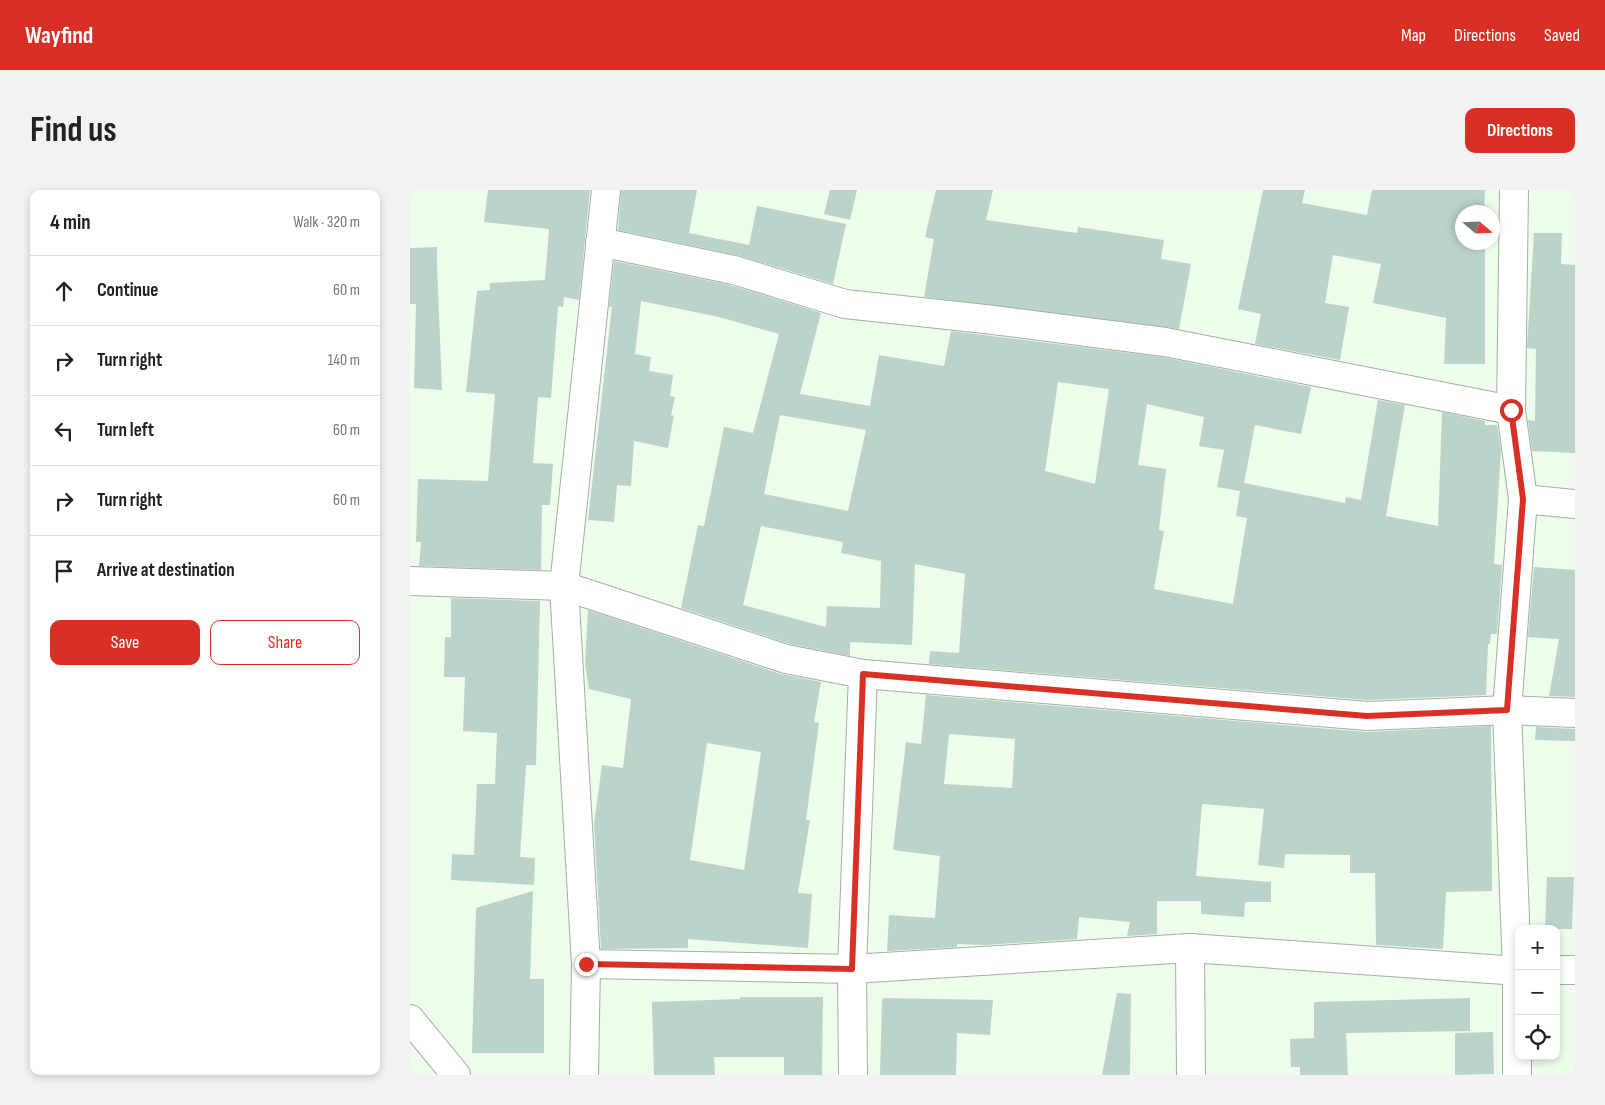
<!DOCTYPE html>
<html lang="en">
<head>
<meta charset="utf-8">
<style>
  body { margin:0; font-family:"Sofia Sans Condensed",sans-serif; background:#f2f2f2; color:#222 }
  .controls { position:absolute; right:15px; bottom:15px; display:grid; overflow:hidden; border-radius:10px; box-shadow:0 2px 8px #0003 }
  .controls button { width:45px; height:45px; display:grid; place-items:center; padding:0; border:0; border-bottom:1px solid #e0e0e0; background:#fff; color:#222; font:25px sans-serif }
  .compass { position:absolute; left:1045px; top:15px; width:45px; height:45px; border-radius:50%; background:#fff; box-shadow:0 2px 8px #0003; rotate:109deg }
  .stop { position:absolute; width:15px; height:15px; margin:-11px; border:4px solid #d93025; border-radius:50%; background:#fff }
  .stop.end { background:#d93025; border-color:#fff; box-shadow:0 1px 5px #0008 }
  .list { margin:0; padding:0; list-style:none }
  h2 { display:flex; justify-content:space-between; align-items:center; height:65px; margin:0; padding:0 20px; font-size:21px }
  h2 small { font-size:16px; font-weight:400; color:#767676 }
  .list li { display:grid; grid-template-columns:32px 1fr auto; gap:15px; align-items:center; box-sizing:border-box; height:70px; padding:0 20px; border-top:1px solid #e0e0e0 }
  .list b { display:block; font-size:19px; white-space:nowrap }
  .list em { font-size:16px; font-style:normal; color:#767676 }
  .actions { display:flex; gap:10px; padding:15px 20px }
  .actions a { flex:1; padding:11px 0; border:1px solid #d93025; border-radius:10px; text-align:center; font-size:18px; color:#d93025 }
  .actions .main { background:#d93025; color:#fff }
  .icon { flex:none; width:28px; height:28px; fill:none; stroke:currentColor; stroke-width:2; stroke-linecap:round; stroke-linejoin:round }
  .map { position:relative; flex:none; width:1165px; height:885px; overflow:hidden; border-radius:10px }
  header { display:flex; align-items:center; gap:30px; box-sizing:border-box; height:70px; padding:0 25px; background:#d93025; color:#fff }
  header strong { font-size:24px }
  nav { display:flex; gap:28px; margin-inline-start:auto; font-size:18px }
  .intro { display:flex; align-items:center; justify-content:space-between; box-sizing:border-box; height:120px; padding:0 30px }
  h1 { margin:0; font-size:35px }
  .button { padding:12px 22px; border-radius:10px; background:#d93025; color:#fff; font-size:18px; font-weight:700 }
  main { display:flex; gap:30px; padding:0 30px }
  aside { flex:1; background:#fff; border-radius:10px; box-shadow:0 2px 8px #0003 }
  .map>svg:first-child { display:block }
  .building { fill:#bbd3c9; fill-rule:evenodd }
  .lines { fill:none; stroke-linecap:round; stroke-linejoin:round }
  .minor-casing { stroke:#a2b0a0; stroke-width:30 }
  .minor { stroke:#fff; stroke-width:28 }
  .route { stroke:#d93025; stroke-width:6 }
</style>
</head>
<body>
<header>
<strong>Wayfind</strong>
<nav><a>Map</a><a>Directions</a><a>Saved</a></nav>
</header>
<div class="intro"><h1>Find us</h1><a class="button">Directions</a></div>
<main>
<aside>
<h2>4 min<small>Walk · 320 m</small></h2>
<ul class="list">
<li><svg class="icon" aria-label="ahead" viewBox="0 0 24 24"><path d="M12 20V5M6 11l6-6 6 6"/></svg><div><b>Continue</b></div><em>60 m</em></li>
<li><svg class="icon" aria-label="right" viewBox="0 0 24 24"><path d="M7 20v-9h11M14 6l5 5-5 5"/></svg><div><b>Turn right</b></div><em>140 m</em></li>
<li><svg class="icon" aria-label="left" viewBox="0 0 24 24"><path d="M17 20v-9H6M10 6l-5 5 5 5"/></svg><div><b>Turn left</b></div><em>60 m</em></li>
<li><svg class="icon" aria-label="right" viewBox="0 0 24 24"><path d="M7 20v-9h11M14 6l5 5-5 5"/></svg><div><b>Turn right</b></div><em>60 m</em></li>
<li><svg class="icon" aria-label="arrive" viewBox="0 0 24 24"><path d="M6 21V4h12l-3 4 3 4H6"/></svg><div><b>Arrive at destination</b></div></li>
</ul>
<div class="actions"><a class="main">Save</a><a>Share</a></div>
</aside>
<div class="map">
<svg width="1165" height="885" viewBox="0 0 1165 885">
  <rect width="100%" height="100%" fill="#edfceb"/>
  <!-- building -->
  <g class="building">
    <polygon points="78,0 180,0 169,110 154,107 153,117 148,116 141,208 128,207 123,273 143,274 140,315 132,315 131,380 9,376 11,352 6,352 8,289 78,291 85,204 56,202 67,101 80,100 80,93 135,90 139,39 74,32"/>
    <polygon points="211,0 287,0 279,43 339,55 347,16 436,34 423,94 327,65 208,40"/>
    <polygon points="420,0 447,0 440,30 414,24"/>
    <polygon points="526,0 583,0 576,30 667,43 668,37 754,50 751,69 781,74 769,139 514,107 524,49 515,47"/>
    <polygon points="853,0 895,0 892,13 957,25 962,0 1075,0 1074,22 1052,22 1052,52 1075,52 1075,174 1034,174 1036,128 963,113 971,74 923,65 915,113 939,117 930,170 845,154 851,124 828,119"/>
    <polygon points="1124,43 1152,43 1151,74 1165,75 1165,263 1122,261 1118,230 1125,231 1126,159 1117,158"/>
    <polygon points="27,57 27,74 32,200 4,198 6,114 0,114 0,58"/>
    <path d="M204,71L320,95L411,123L390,204L460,216L469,165L534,176L541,141L752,167L901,197L891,244L845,235L834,293L935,313L936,307L951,310L968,210L995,215L976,326L1028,336L1032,222L1075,231V235H1087L1091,260L1084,374L1092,375L1087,444H1081L1080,454H1078L1076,505L957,510L519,474L520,461L549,463L555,384L505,374L502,455L440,452V466L380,454L271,418L288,335L294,336L314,237L343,243L369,144L309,127L231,111L225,164L241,167L239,181L263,185L260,206L265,207L261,225L264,226L258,258L224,251L221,296L207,295L204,332L178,330L202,117H199ZM648,192L699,199L685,294L635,281ZM737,214L794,227L789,256L814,260L807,297L830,301L826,326L837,328L823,414L744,399L754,341L749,340L756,279L728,275ZM370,225L456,240L438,321L354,304ZM351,336L433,352L431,363L471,371L470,418L417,416L416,437L333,415Z"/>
    <polygon points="1124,377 1165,380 1165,507 1139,506 1149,449 1118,447"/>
    <polygon points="41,408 130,411 126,575 116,575 110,667 125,668 124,695 41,690 42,664 64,665 67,594 85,594 87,543 53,541 55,487 34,487 35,447 41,447"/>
    <path d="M178,420L371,484L411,492L404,532L409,533L396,630H400L388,703L402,704L398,758L278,749V758L191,759L184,634L192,575L213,578L221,509L179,499L175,474ZM297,553L351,562L334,680L280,670Z"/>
    <path d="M516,505L956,542L1081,536L1082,701L1036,702L1033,759L966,755L965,683H940V665L875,664L874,678L848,675L854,619L792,614L786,686L861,692V712H835L834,727L791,724V711H747V744L717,746L720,732L669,727L667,749L575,755L547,754V757L477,761L479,725L525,728L530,666L483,660L496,552L511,554ZM539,544L605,549L602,598L534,594Z"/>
    <polygon points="1126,537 1165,539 1165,551 1125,550"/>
    <polygon points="1137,687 1164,687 1162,739 1135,739"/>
    <polygon points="123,701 120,789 134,789 134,863 62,863 66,718"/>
    <polygon points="707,803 721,804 720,885 692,885"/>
    <polygon points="330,807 413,807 412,885 374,885 374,867 304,867 305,885 244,885 242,812 330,809"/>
    <polygon points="475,808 583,810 580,845 547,843 546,885 470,885 472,809"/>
    <polygon points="1060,808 1060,841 936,843 938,885 890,885 890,877 881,877 880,849 904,848 904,812"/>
    <polygon points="1083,842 1084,884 1045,885 1045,843"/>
  </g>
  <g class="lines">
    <defs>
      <g id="minor">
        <polyline points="1104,0 1101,220 1113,309 1097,520 1107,781 1107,885"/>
        <polyline points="190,52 324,80 435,114 575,129 755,152 1101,220"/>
        <polyline points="1113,309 1165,314"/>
        <polyline points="0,391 154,396 376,469 453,484 957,526 1097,520 1165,523"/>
        <polyline points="780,758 781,885"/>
        <polyline points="176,774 442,779 780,758 1109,781"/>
        <polyline points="1146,780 1165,780"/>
        <polyline points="0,829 46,885"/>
        <polyline points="174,885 176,774 154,396 196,0"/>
        <polyline points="443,885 442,779 453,484"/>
      </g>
    </defs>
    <!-- minor casing -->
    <use href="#minor" class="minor-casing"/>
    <!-- minor -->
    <use href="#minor" class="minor"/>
  </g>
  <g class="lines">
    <!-- route -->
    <polyline class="route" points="176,774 442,779 453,484 957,526 1097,520 1113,309 1101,220"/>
  </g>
</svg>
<div class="controls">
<button>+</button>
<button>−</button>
<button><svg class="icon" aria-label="locate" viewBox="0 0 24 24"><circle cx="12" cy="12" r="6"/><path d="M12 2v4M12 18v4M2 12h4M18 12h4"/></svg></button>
</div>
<svg class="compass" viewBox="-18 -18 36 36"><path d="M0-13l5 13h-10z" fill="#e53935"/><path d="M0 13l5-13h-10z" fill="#767676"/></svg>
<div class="stop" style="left:1101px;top:220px"></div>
<div class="stop end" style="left:176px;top:774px"></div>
</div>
</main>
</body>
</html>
